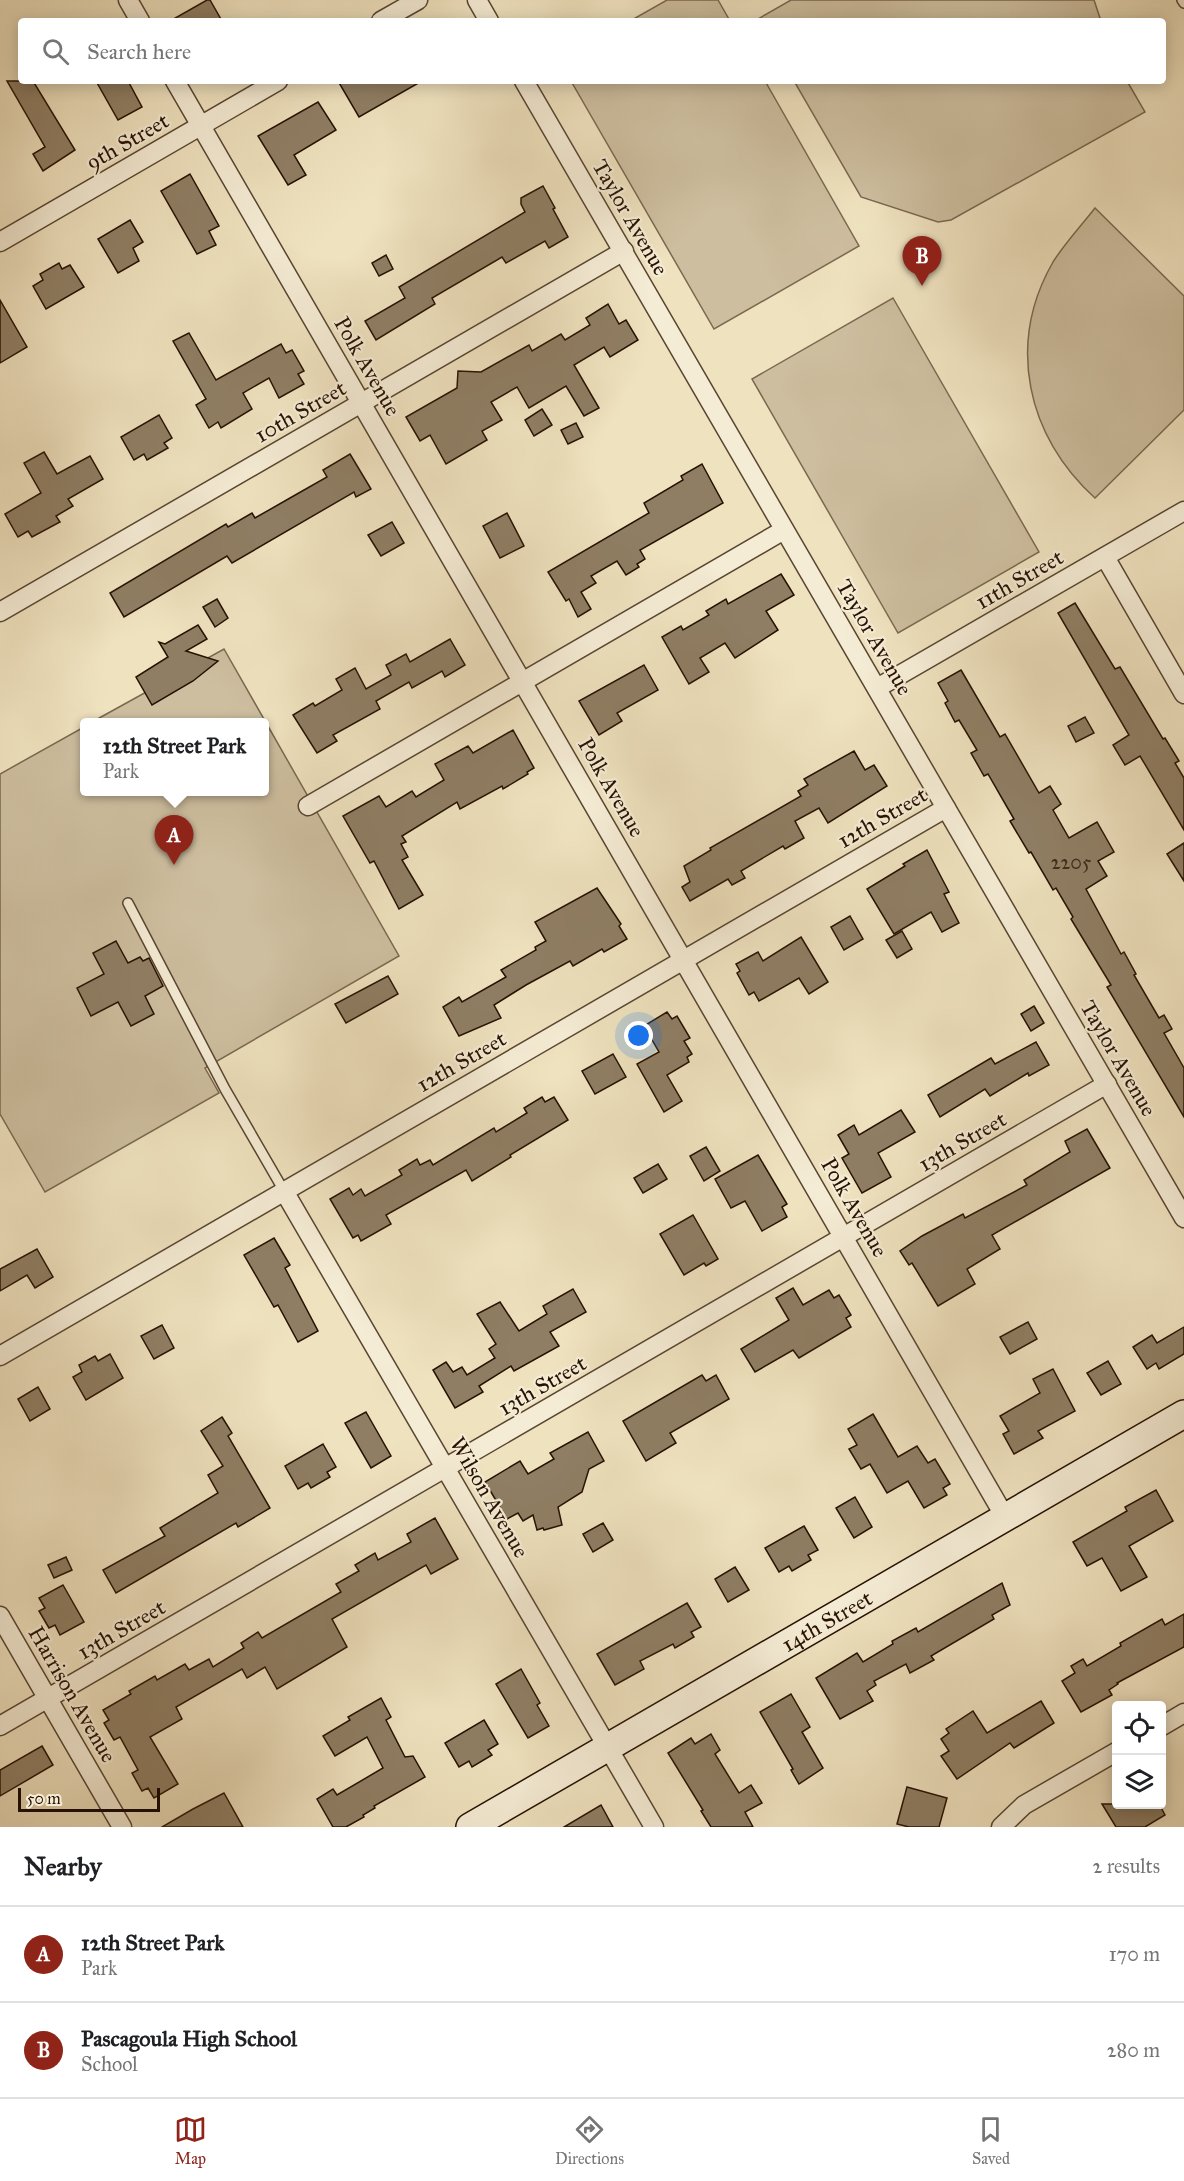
<!DOCTYPE html>
<html lang="en">
<head>
<meta charset="utf-8">
<style>
  body { margin:0; font-family:"IM FELL Great Primer",serif; background:#f2f2f2; color:#202124 }
  .controls { position:absolute; right:18px; bottom:18px; display:grid; overflow:hidden; border-radius:6px; box-shadow:0 3px 15px #0003 }
  .controls button { width:54px; height:54px; display:grid; place-items:center; padding:0; border:0; border-bottom:2px solid #e0e0e0; background:#fff; color:#202124; font:30px sans-serif }
  .scale { position:absolute; left:18px; bottom:15px; width:142px; box-sizing:border-box; padding-left:6px; border:3px solid #261102; border-top:0; font-size:16px; line-height:21px; white-space:nowrap; color:#261102; -webkit-text-stroke:4px #f5ecd5; paint-order:stroke }
  .you { position:absolute; left:639px; top:1036px; width:21px; height:21px; margin:-15px; border:4px solid #fff; border-radius:50%; background:#1a73e8; box-shadow:0 0 0 9px #1a73e833 }
  .badge { display:grid; place-items:center; width:39px; height:39px; border-radius:50%; background:#8f2418; color:#fff; font-size:20px; font-weight:700 }
  .pin { position:absolute; translate:-50% -50px; filter:drop-shadow(0 2px 3px #0008) }
  .pin::after { content:''; position:absolute; top:32px; width:21px; height:18px; background:inherit; clip-path:polygon(0 0,100% 0,50% 100%) }
  .popup { position:absolute; left:80px; top:718px; width:189px; height:78px; box-sizing:border-box; display:grid; place-content:center; border-radius:6px; background:#fff; filter:drop-shadow(0 2px 4px #0005); font-size:20px; white-space:nowrap; color:#757577 }
  .popup b { font-size:22px; color:#202124 }
  .popup::after { content:''; position:absolute; left:50%; top:100%; margin-left:-12px; border:12px solid transparent; border-top-color:#fff }
  .list { margin:0; padding:0; list-style:none }
  h2 { display:flex; justify-content:space-between; align-items:center; height:78px; margin:0; padding:0 24px; font-size:26px }
  h2 small { font-size:20px; font-weight:400; color:#757577 }
  .list li { display:grid; grid-template-columns:39px 1fr auto; gap:18px; align-items:center; box-sizing:border-box; height:96px; padding:0 24px; border-top:2px solid #e0e0e0 }
  .list b { display:block; font-size:22px; white-space:nowrap }
  .list p { margin:0; font-size:20px; white-space:nowrap; color:#757577 }
  .list em { font-size:20px; font-style:normal; color:#757577 }
  .icon { flex:none; width:33px; height:33px; fill:none; stroke:currentColor; stroke-width:2; stroke-linecap:round; stroke-linejoin:round }
  .map { position:relative; flex:none; width:1184px; height:1827px; overflow:hidden }
  .search { position:absolute; background:#fff; box-shadow:0 3px 15px #0003; left:18px; right:18px; top:18px; height:66px; display:flex; align-items:center; gap:15px; box-sizing:border-box; padding:0 21px; border-radius:6px; color:#757577; font-size:22px }
  .sheet { height:270px; background:#fff }
  nav { display:flex; justify-content:space-around; align-items:center; box-sizing:border-box; height:84px; border-top:2px solid #e0e0e0; background:#fff; font-size:16px; color:#757577 }
  nav a { display:grid; justify-items:center; gap:3px }
  nav .on { color:#8f2418 }
  .map>svg:first-child { display:block }
  .green { fill:#cdbe9f; stroke:#7a6850; stroke-width:1.5 }
  .building { fill:#8f7e64; stroke:#261102; stroke-width:1.5 }
  .lines { fill:none; stroke-linecap:round; stroke-linejoin:round }
  .lane-casing { stroke:#584531; stroke-width:12 }
  .street-casing { stroke:#584531; stroke-width:21 }
  .secondary-casing { stroke:#261102; stroke-width:30 }
  .lane { stroke:#f5ecd5; stroke-width:9 }
  .street { stroke:#f5ecd5; stroke-width:18 }
  .secondary { stroke:#f5ecd5; stroke-width:27 }
  .labels { text-anchor:middle; stroke-width:4.5; stroke-linejoin:round; paint-order:stroke }
  .number-label { font-size:20px; fill:#402c1a }
  .street-label { font-size:22px; fill:#261102; stroke:#f5ecd5 }
</style>
</head>
<body>
<div class="map">
<svg width="1184" height="1827" viewBox="0 0 1184 1827">
  <rect width="100%" height="100%" fill="#efe2bf"/>
  <filter id="stains"><feTurbulence type="fractalNoise" baseFrequency=".00333" numOctaves="4"/><feColorMatrix values="0 0 0 0 .2 0 0 0 0 .09 0 0 0 0 .02 0 0 0 .5 -.17"/></filter>
  <radialGradient id="worn" r=".72"><stop offset=".6" stop-color="#630" stop-opacity="0"/><stop offset="1" stop-color="#630" stop-opacity=".3"/></radialGradient>
  <!-- green -->
  <g class="green">
    <polygon points="667,0 718,0 730,21 630,21"/>
    <polygon points="791,0 1094,0 1101,21 759,21 758,19"/>
    <polygon points="571,81 765,81 859,246 714,329"/>
    <polygon points="794,81 1127,81 1145,112 951,220 938,222 861,197"/>
    <path d="M1095,208L1184,296V410L1095,498C1027,437 1006,344 1053,262C1065,243 1081,226 1095,208Z"/>
    <polygon points="893,298 1039,552 898,633 752,379"/>
    <polygon points="224,649 399,956 205,1068 219,1093 45,1192 0,1114 0,774 84,727 84,792 264,792 264,722 92,722"/>
  </g>
  <!-- building -->
  <g class="building">
    <polygon points="207,0 210,0 222,21 170,21"/>
    <polygon points="7,81 33,81 75,150 43,171 33,154 45,147"/>
    <polygon points="96,81 128,81 142,107 118,120"/>
    <polygon points="338,81 422,81 359,117"/>
    <polygon points="318,102 336,130 294,155 306,175 288,185 258,136"/>
    <polygon points="190,174 219,226 209,231 216,245 197,254 161,191"/>
    <polygon points="543,186 555,208 553,209 568,237 549,248 545,241 506,263 502,257 432,298 435,304 376,340 365,321 405,298 399,287 525,212 521,204 521,198"/>
    <polygon points="130,220 143,242 133,248 139,261 118,273 98,239"/>
    <polygon points="386,255 393,269 379,276 372,263"/>
    <polygon points="59,263 62,269 70,265 84,287 46,309 33,286 43,280 40,274"/>
    <polygon points="0,300 27,347 0,363"/>
    <polygon points="608,304 619,324 626,320 638,340 610,357 604,347 574,365 599,408 584,416 566,386 529,408 517,387 491,402 502,420 482,431 487,440 446,464 430,435 420,441 406,417 457,388 458,371 481,372 529,345 532,351 561,334 565,340 590,325 586,318"/>
    <polygon points="189,333 216,380 281,344 286,353 292,350 304,371 298,374 304,384 279,398 269,378 243,393 252,409 221,428 218,422 209,428 196,405 206,399 173,341"/>
    <polygon points="542,409 552,425 534,436 525,420"/>
    <polygon points="159,415 172,438 164,443 168,448 147,460 144,454 134,460 121,437"/>
    <polygon points="576,423 583,437 568,444 561,430"/>
    <polygon points="44,452 57,474 90,456 103,479 68,499 73,506 56,516 60,522 32,537 28,531 18,537 5,514 41,493 24,463"/>
    <polygon points="350,454 371,489 356,497 354,492 232,563 227,556 124,617 110,593 226,524 228,527 252,513 255,518 290,498 327,477 323,470"/>
    <polygon points="702,464 723,503 640,550 645,559 637,564 639,567 626,575 617,561 591,576 596,583 581,592 591,609 578,617 569,599 566,601 548,572 649,513 644,503 683,480 681,476"/>
    <polygon points="507,513 524,546 500,558 483,526"/>
    <polygon points="392,522 404,543 381,556 368,535"/>
    <polygon points="781,574 794,595 766,611 778,630 735,658 725,643 700,658 709,672 689,684 662,637 681,626 683,630 709,615 706,611 726,599 728,604"/>
    <polygon points="217,599 228,618 215,627 203,607"/>
    <polygon points="1075,603 1115,669 1120,667 1163,739 1165,738 1179,761 1175,763 1184,778 1184,830 1140,756 1125,765 1113,745 1129,735 1058,613"/>
    <polygon points="198,625 207,639 186,651 218,661 193,681 152,705 136,677 168,657 159,642 165,644"/>
    <polygon points="450,639 465,665 445,677 442,671 412,688 409,682 376,701 380,709 333,735 337,741 317,753 293,715 313,703 315,706 342,690 336,679 355,668 366,689 391,675 386,665 406,654 410,662"/>
    <polygon points="644,665 658,690 617,713 622,721 599,735 579,701"/>
    <polygon points="961,670 1000,737 1005,734 1039,793 1050,786 1061,804 1053,810 1069,838 1097,822 1114,852 1098,861 1107,876 1086,889 1121,954 1124,952 1136,974 1134,975 1159,1018 1164,1015 1172,1029 1164,1033 1184,1068 1184,1117 1107,987 1111,985 1071,919 1073,917 1056,888 1053,890 1031,852 1029,853 1010,821 1014,819 1007,807 988,774 984,776 971,753 977,750 959,720 955,722 945,703 948,701 938,683"/>
    <polygon points="1085,717 1094,733 1076,742 1068,726"/>
    <polygon points="513,730 534,768 527,772 528,774 503,789 502,786 460,809 457,802 402,836 406,842 401,844 408,857 402,860 423,895 399,909 374,861 370,863 343,816 379,796 386,807 412,791 416,797 444,780 435,764 468,746 473,753"/>
    <polygon points="854,751 865,770 874,765 887,786 828,823 819,808 795,821 804,838 785,849 783,846 741,871 745,878 732,885 728,879 690,901 682,887 690,882 684,866 711,850 710,848 801,796 798,791 808,785 804,779"/>
    <polygon points="1184,843 1184,881 1167,854"/>
    <polygon points="927,850 949,892 944,894 959,923 942,932 931,912 894,934 867,889 905,866 903,864"/>
    <polygon points="597,888 621,924 619,926 627,939 604,952 602,949 573,966 570,961 526,985 494,1005 501,1018 459,1036 443,1007 459,997 462,1002 506,977 501,970 536,950 535,947 546,941 535,922"/>
    <polygon points="850,916 863,939 844,950 831,927"/>
    <polygon points="902,931 912,949 897,958 886,940"/>
    <polygon points="801,937 828,982 809,994 799,978 759,1001 754,992 749,995 737,973 740,971 736,964 758,952 763,961"/>
    <polygon points="116,941 128,963 140,957 143,961 149,958 163,986 145,996 154,1014 131,1026 118,1002 91,1016 77,988 104,974 93,953"/>
    <polygon points="388,976 398,994 346,1023 335,1004"/>
    <polygon points="1034,1006 1044,1023 1031,1031 1021,1014"/>
    <polygon points="667,1012 672,1019 677,1016 690,1038 684,1041 692,1054 687,1057 689,1062 667,1075 682,1101 664,1112 637,1064 659,1052 644,1026"/>
    <polygon points="1036,1042 1049,1065 1029,1076 1028,1073 990,1096 985,1089 940,1117 928,1095 991,1058 995,1064"/>
    <polygon points="613,1054 626,1077 595,1094 582,1071"/>
    <polygon points="542,1097 545,1102 554,1097 568,1120 510,1155 511,1157 472,1181 466,1170 386,1215 391,1224 361,1241 358,1235 353,1238 330,1199 349,1188 353,1195 361,1189 365,1196 402,1175 399,1170 417,1159 420,1165 430,1160 433,1165 494,1128 496,1132 527,1113 524,1108"/>
    <polygon points="901,1110 915,1132 878,1153 891,1177 862,1193 842,1158 849,1154 838,1135 854,1125 859,1135"/>
    <polygon points="1087,1129 1110,1168 992,1235 1000,1249 967,1269 975,1284 938,1306 912,1263 909,1265 900,1251 922,1236 963,1214 965,1218 1027,1185 1024,1180 1070,1152 1065,1141"/>
    <polygon points="706,1147 720,1171 704,1181 690,1156"/>
    <polygon points="758,1155 787,1204 782,1207 787,1217 762,1231 745,1201 731,1208 715,1179"/>
    <polygon points="658,1164 667,1179 643,1193 634,1178"/>
    <polygon points="693,1215 718,1259 706,1266 704,1263 684,1275 660,1234"/>
    <polygon points="274,1238 290,1265 285,1268 318,1331 298,1342 278,1305 274,1307 244,1255"/>
    <polygon points="37,1249 53,1277 35,1288 27,1275 0,1291 0,1269"/>
    <polygon points="793,1288 803,1305 829,1290 834,1298 839,1295 851,1315 846,1318 851,1327 799,1358 793,1350 755,1372 741,1349 789,1320 776,1298"/>
    <polygon points="573,1289 586,1312 550,1332 559,1346 514,1371 511,1366 479,1386 483,1392 455,1408 433,1370 446,1362 453,1372 462,1367 467,1375 495,1358 489,1349 496,1344 477,1314 500,1302 519,1331 547,1314 543,1306"/>
    <polygon points="1028,1322 1037,1339 1010,1354 1000,1337"/>
    <polygon points="162,1325 174,1348 154,1359 141,1336"/>
    <polygon points="1184,1327 1184,1354 1159,1369 1156,1363 1147,1369 1133,1347 1152,1335 1157,1343"/>
    <polygon points="110,1354 123,1378 86,1400 73,1377 82,1372 79,1365 95,1356 98,1361"/>
    <polygon points="1108,1361 1121,1384 1101,1395 1087,1373"/>
    <polygon points="1053,1369 1075,1411 1038,1431 1043,1438 1014,1454 1003,1434 1009,1431 1000,1416 1040,1393 1033,1379"/>
    <polygon points="702,1375 706,1381 716,1375 729,1399 670,1433 676,1443 646,1461 623,1421"/>
    <polygon points="38,1387 50,1409 30,1421 18,1399"/>
    <polygon points="366,1412 391,1456 371,1468 345,1423"/>
    <polygon points="873,1414 898,1457 917,1446 928,1463 935,1459 950,1484 943,1488 947,1495 924,1508 908,1481 887,1493 870,1464 861,1469 849,1449 857,1445 848,1429"/>
    <polygon points="222,1417 232,1433 228,1436 270,1508 238,1527 236,1523 116,1593 103,1570 165,1536 160,1528 218,1493 208,1475 223,1466 201,1431"/>
    <polygon points="588,1432 604,1461 589,1469 582,1492 558,1507 562,1525 544,1530 543,1528 537,1530 533,1515 523,1521 518,1513 507,1519 485,1482 520,1461 528,1474 554,1459 550,1453"/>
    <polygon points="323,1444 336,1467 327,1472 330,1477 311,1488 308,1483 298,1489 285,1466"/>
    <polygon points="1156,1490 1173,1521 1129,1546 1147,1577 1121,1591 1102,1558 1087,1566 1073,1542 1127,1511 1125,1507"/>
    <polygon points="855,1497 872,1527 854,1538 836,1508"/>
    <polygon points="435,1518 458,1559 431,1574 426,1565 332,1619 347,1647 277,1689 265,1667 247,1678 242,1669 176,1707 182,1719 150,1737 178,1784 154,1798 148,1788 142,1791 132,1773 138,1770 120,1737 114,1740 104,1723 109,1720 103,1710 131,1694 129,1691 155,1676 157,1680 185,1664 189,1670 209,1659 213,1667 244,1648 241,1643 258,1632 262,1638 341,1592 336,1584 359,1571 355,1565 375,1553 378,1560 411,1542 407,1534"/>
    <polygon points="603,1523 613,1540 593,1552 583,1534"/>
    <polygon points="804,1526 818,1550 808,1555 811,1560 792,1571 789,1566 779,1572 765,1548"/>
    <polygon points="66,1557 72,1570 54,1578 48,1565"/>
    <polygon points="735,1567 749,1590 728,1602 715,1579"/>
    <polygon points="1002,1583 1010,1605 992,1615 994,1619 931,1656 934,1660 910,1673 906,1664 874,1681 876,1685 867,1691 873,1701 840,1719 816,1678 857,1653 863,1662 893,1644 892,1641 916,1628 918,1632"/>
    <polygon points="63,1585 84,1622 60,1635 55,1625 49,1628 39,1611 45,1608 39,1598"/>
    <polygon points="687,1603 701,1627 691,1632 694,1637 675,1648 673,1644 640,1661 644,1669 615,1685 597,1654"/>
    <polygon points="1184,1614 1184,1647 1117,1683 1118,1684 1109,1690 1112,1695 1081,1712 1062,1681 1075,1673 1071,1666 1083,1659 1087,1666 1121,1646 1120,1643 1162,1619 1165,1625"/>
    <polygon points="521,1669 540,1703 537,1705 549,1726 528,1738 496,1684"/>
    <polygon points="791,1694 810,1727 802,1732 823,1768 799,1784 791,1770 793,1769 760,1712"/>
    <polygon points="381,1698 391,1717 386,1720 405,1757 413,1756 425,1777 374,1806 375,1808 363,1815 364,1817 346,1827 333,1827 317,1799 333,1789 337,1795 383,1768 367,1737 335,1756 323,1736 350,1720 348,1717"/>
    <polygon points="1041,1701 1054,1723 1014,1748 1010,1743 957,1779 941,1756 949,1751 941,1739 949,1733 946,1729 973,1711 987,1733"/>
    <polygon points="484,1720 498,1744 488,1750 492,1755 472,1767 469,1761 459,1767 445,1743"/>
    <polygon points="711,1734 720,1750 715,1754 739,1793 751,1785 762,1803 745,1812 753,1827 711,1827 701,1811 703,1810 668,1753 691,1738 695,1744"/>
    <polygon points="42,1746 53,1765 0,1796 0,1770"/>
    <polygon points="907,1787 947,1798 939,1827 909,1827 897,1824"/>
    <polygon points="224,1793 243,1827 162,1827 193,1809"/>
    <polygon points="1102,1804 1159,1804 1165,1815 1145,1827 1116,1827"/>
    <polygon points="601,1805 613,1827 564,1827"/>
  </g>
  <g class="lines">
    <defs>
      <g id="lane">
        <polyline points="1182,0 1184,3"/>
        <polyline points="128,903 225,1089 284,1191"/>
      </g>
      <g id="street">
        <polyline points="128,0 140,21"/>
        <polyline points="477,0 489,21"/>
        <polyline points="381,21 418,0"/>
        <polyline points="175,81 1005,1517"/>
        <polyline points="524,81 1184,1218"/>
        <polyline points="0,242 278,81"/>
        <polyline points="1105,557 1184,694"/>
        <polyline points="0,612 624,251"/>
        <polyline points="877,688 1184,511"/>
        <polyline points="308,806 784,530"/>
        <polyline points="284,1191 654,1827"/>
        <polyline points="0,1356 946,808"/>
        <polyline points="0,1616 122,1827"/>
        <polyline points="0,1726 1107,1084"/>
        <polyline points="1162,1726 1184,1713"/>
        <polyline points="1001,1827 1024,1805 1116,1752"/>
      </g>
      <g id="secondary">
        <path id="s1" d="M470,1827L1184,1414"/>
      </g>
    </defs>
    <!-- lane casing -->
    <use href="#lane" class="lane-casing"/>
    <!-- street casing -->
    <use href="#street" class="street-casing"/>
    <!-- secondary casing -->
    <use href="#secondary" class="secondary-casing"/>
    <!-- lane -->
    <use href="#lane" class="lane"/>
    <!-- street -->
    <use href="#street" class="street"/>
    <!-- secondary -->
    <use href="#secondary" class="secondary"/>
  </g>
  <g class="labels">
    <!-- number labels -->
    <g class="number-label">
      <text x="1071" y="869">2205</text>
    </g>
    <!-- street labels -->
    <g class="street-label">
      <text transform="translate(127 141) rotate(-30)" y="8">9th Street</text>
      <text transform="translate(631 217) rotate(60)" y="8">Taylor Avenue</text>
      <text transform="translate(368 366) rotate(60)" y="8">Polk Avenue</text>
      <text transform="translate(300 411) rotate(-30)" y="8">10th Street</text>
      <text transform="translate(1019 579) rotate(-30)" y="8">11th Street</text>
      <text transform="translate(875 637) rotate(60)" y="8">Taylor Avenue</text>
      <text transform="translate(612 787) rotate(60)" y="8">Polk Avenue</text>
      <text transform="translate(882 817) rotate(-30)" y="8">12th Street</text>
      <text transform="translate(1119 1058) rotate(60)" y="8">Taylor Avenue</text>
      <text transform="translate(461 1061) rotate(-30)" y="8">12th Street</text>
      <text transform="translate(962 1141) rotate(-30)" y="8">13th Street</text>
      <text transform="translate(855 1207) rotate(60)" y="8">Polk Avenue</text>
      <text transform="translate(542 1385) rotate(-30)" y="8">13th Street</text>
      <text transform="translate(490 1497) rotate(60)" y="8">Wilson Avenue</text>
      <text dy="8" stroke="none"><textPath href="#s1" startOffset="412">14th Street</textPath></text>
      <text transform="translate(121 1629) rotate(-30)" y="8">13th Street</text>
      <text transform="translate(73 1694) rotate(60)" y="8">Harrison Avenue</text>
    </g>
  </g>
  <rect width="100%" height="100%" filter="url(#stains)"/>
  <rect width="100%" height="100%" fill="url(#worn)"/>
</svg>
<div class="controls">
<button><svg class="icon" aria-label="locate" viewBox="0 0 24 24"><circle cx="12" cy="12" r="6"/><path d="M12 2v4M12 18v4M2 12h4M18 12h4"/></svg></button>
<button><svg class="icon" aria-label="layers" viewBox="0 0 24 24"><path d="M12 4l9 5-9 5-9-5zM3 14l9 5 9-5"/></svg></button>
</div>
<div class="scale">50 m</div>
<div class="you"></div>
<div class="pin badge" style="left:174px;top:865px">A</div>
<div class="popup"><b>12th Street Park</b>Park</div>
<div class="pin badge" style="left:922px;top:286px">B</div>
<div class="search"><svg class="icon" aria-label="search" viewBox="0 0 24 24"><circle cx="10" cy="10" r="6"/><path d="M15 15l6 6"/></svg>Search here</div>
</div>
<section class="sheet">
<h2>Nearby<small>2 results</small></h2>
<ul class="list">
<li><span class="badge">A</span><div><b>12th Street Park</b><p>Park</p></div><em>170 m</em></li>
<li><span class="badge">B</span><div><b>Pascagoula High School</b><p>School</p></div><em>280 m</em></li>
</ul>
</section>
<nav>
<a class="on"><svg class="icon" aria-label="map" viewBox="0 0 24 24"><path d="M3 6l6-2 6 2 6-2v14l-6 2-6-2-6 2zM9 4v14M15 6v14"/></svg>Map</a>
<a><svg class="icon" aria-label="directions" viewBox="0 0 24 24"><path d="M12 3l9 9-9 9-9-9zM9 14v-3h6M13 9l2 2-2 2"/></svg>Directions</a>
<a><svg class="icon" aria-label="saved" viewBox="0 0 24 24"><path d="M7 4h10v16l-5-4-5 4z"/></svg>Saved</a>
</nav>
</body>
</html>
